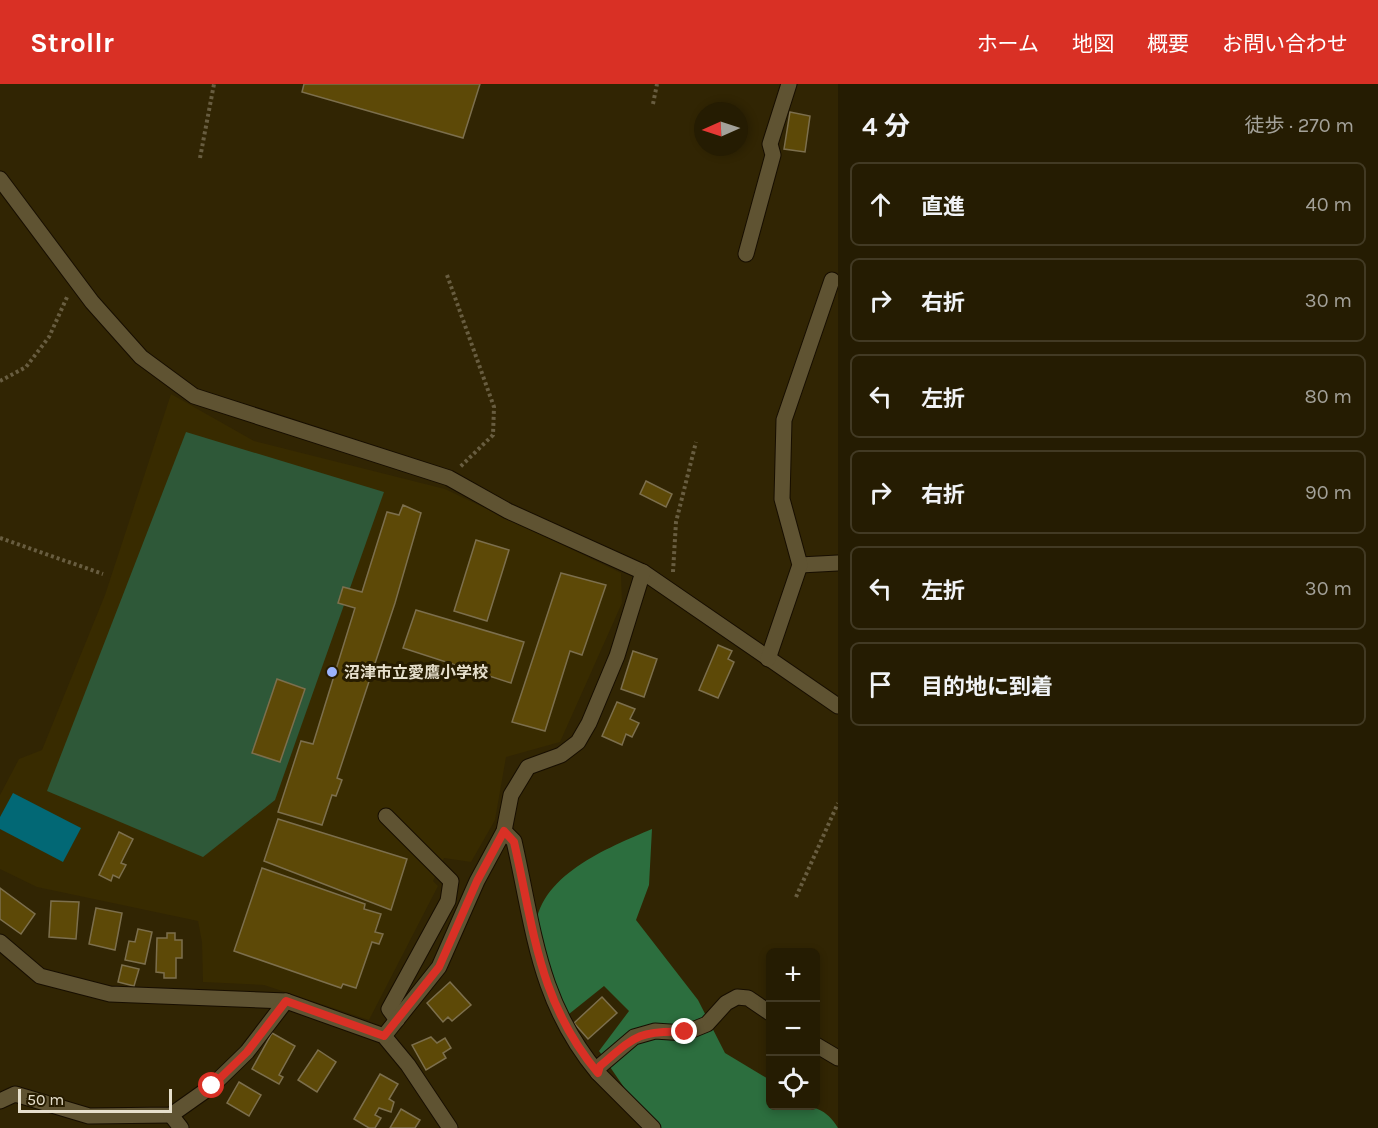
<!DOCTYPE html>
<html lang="ja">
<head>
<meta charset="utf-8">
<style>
  body { margin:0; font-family:Karla,"Noto Sans JP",sans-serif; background:#312911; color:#f1f3f6 }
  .controls { position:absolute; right:18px; bottom:18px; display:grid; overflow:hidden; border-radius:9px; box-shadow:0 3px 9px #0003 }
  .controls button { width:54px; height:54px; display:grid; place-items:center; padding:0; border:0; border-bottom:2px solid #423a24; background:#251c02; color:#f1f3f6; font:30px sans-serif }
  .compass { position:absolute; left:694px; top:18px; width:54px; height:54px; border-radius:50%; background:#251c02; box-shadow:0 3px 9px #0003; rotate:267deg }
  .scale { position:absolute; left:18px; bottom:15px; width:154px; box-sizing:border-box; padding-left:6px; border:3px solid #e6dfcc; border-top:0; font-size:16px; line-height:21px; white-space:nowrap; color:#e6dfcc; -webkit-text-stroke:4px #271c00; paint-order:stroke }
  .stop { position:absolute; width:18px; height:18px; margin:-14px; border:4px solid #d93025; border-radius:50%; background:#fff }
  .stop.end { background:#d93025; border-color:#fff; box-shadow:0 2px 6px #0008 }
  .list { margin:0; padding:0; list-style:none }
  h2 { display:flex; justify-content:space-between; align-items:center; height:78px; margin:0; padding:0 24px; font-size:26px }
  h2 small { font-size:20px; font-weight:400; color:#a3a199 }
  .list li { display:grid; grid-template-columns:39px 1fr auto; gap:18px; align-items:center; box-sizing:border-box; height:84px; margin:0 12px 12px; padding:0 12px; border:2px solid #423a24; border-radius:9px }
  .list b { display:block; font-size:22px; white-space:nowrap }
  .list em { font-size:20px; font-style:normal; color:#a3a199 }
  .icon { flex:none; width:33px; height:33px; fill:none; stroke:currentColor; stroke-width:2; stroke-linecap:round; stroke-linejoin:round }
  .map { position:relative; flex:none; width:838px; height:1044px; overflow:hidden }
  header { display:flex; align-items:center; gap:36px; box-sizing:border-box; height:84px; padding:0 30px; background:#d93025; color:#fff }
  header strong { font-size:28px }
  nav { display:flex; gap:33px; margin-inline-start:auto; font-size:21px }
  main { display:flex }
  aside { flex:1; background:#251c02 }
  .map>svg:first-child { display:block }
  .built { fill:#382b00 }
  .green { fill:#2e5838 }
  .forest { fill:#2c6e3e }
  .water { fill:#026875 }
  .building { fill:#5d4907; stroke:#7c6f4d; stroke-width:1.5 }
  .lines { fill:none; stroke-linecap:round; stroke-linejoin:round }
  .minor-casing { stroke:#170e00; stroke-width:17 }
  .path { stroke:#685d40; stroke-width:4; stroke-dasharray:3 3; stroke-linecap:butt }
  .minor { stroke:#5f5332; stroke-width:15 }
  .route { stroke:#d93025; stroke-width:8 }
  .poi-dot { fill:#9cb4fd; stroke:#271c00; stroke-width:2 }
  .labels { text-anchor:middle; stroke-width:6; stroke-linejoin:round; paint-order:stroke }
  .poi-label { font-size:16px; font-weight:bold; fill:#e6dfcc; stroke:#271c00; text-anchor:start }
</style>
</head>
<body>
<header>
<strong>Strollr</strong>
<nav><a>ホーム</a><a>地図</a><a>概要</a><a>お問い合わせ</a></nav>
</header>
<main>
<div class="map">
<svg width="838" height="1044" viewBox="0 0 838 1044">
  <rect width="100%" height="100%" fill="#312503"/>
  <!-- built -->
  <polygon class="built" points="171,310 254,357 445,405 621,489 622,519 560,658 506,673 495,736 471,778 444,774 433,797 438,802 369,936 264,901 203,898 202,858 198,837 37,803 0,785 0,711 19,675 42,666 105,511"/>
  <!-- green -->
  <polygon class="green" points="186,348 384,408 275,716 203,773 47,707"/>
  <!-- forest -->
  <path class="forest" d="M652,745L649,801L636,836L698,916L725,969L770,996V1022C799,1022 822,1016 838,1044H652L599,967L629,927L604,902L569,930C560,910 542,883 537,863C523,797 605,765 652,745Z"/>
  <!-- water -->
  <polygon class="water" points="13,709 81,744 63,778 0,745 0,733"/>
  <!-- building -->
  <g class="building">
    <polygon points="304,0 480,0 463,54 302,8"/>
    <polygon points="790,28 810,32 805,68 784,65"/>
    <polygon points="646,397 672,410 666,423 640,410"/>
    <polygon points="403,421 421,429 395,519 337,694 342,696 336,712 332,711 322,741 278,728 301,657 313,660 355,524 338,519 343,503 362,508 387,428 399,431"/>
    <polygon points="476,456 509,466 487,537 454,527"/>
    <polygon points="561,489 606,501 582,571 570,567 545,647 512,638"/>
    <polygon points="416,526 524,558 511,599 403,564"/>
    <polygon points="718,561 732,567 728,575 734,578 718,614 699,606"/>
    <polygon points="633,567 657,575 644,613 621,605"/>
    <polygon points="277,595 305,605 280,678 252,669"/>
    <polygon points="617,618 635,625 630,635 639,639 632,653 626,650 622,661 602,652"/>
    <polygon points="278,735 407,775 391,826 264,777"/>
    <polygon points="119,748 133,755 121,779 126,781 119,794 113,791 111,797 99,791"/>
    <polygon points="262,784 365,820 364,825 381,830 375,848 383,850 379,860 372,858 356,904 343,900 341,904 234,867"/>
    <polygon points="0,804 35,830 21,850 0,835"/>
    <polygon points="51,817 79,818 76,855 49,853"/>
    <polygon points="96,824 122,829 115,866 89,860"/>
    <polygon points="138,845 152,848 145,880 125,876 129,857 135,858"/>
    <polygon points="167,849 175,849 175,856 182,856 182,874 176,874 176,894 164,894 164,889 156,888 157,854 167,854"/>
    <polygon points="122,881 139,885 134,902 118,898"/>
    <polygon points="450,898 471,921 452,937 448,933 443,938 427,919"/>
    <polygon points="602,913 617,929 588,955 574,939"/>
    <polygon points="272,949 295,962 279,991 283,993 279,1000 252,985"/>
    <polygon points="431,953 437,959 445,954 451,964 443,969 446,974 426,986 412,961"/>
    <polygon points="318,966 336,978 317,1008 298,996"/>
    <polygon points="380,990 398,1000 389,1015 394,1018 391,1028 379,1024 375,1031 381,1034 375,1044 369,1044 354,1035"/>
    <polygon points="239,998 261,1011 249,1032 227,1019"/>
    <polygon points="401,1025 420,1036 415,1044 390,1044"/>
  </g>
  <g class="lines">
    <defs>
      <g id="minor">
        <polyline points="0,95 92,218 141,273 194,312 449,394 508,427 643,488 838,622"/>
        <polyline points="746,170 773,71 770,60 789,0"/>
        <polyline points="800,481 838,479"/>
        <polyline points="768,575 800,481 782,415 784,336 832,196"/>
        <polyline points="386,732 451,797 448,817 389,925 397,936"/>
        <path d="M504,747L514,757C534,845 538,917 598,989"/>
        <polyline points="0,858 40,892 110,910 286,917 384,952 408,981 450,1044"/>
        <polyline points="384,952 439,883 477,797 504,747 511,711 528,683 561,671 578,658 589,639 617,572 643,488"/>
        <polyline points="816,961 838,974"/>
        <polyline points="0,1017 15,1010 89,1032 171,1031 212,1002 247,968 286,917"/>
        <polyline points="171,1031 181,1044"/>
        <polyline points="653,1044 598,989 600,982 634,953 655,947 685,949 707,940 726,919 737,913 748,914 770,929"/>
      </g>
    </defs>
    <!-- minor casing -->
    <use href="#minor" class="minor-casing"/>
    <!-- path -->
    <g class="path">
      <polyline points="653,20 657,0"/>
      <polyline points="200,74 214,0"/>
      <polyline points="447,191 494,323 493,351 460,383"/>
      <polyline points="0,297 26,283 49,253 68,211"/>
      <polyline points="0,454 103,490"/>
      <polyline points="673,488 676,438 696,358"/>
      <polyline points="796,813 838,719"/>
    </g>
    <!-- minor -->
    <use href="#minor" class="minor"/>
  </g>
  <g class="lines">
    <!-- route -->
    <path class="route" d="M212,1002L247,968L286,917L384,952L439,883L477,797L504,747L514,758C534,845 538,917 598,989L600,982C634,953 638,946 685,948"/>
  </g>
  <!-- markers -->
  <circle class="poi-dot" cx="332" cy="588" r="6"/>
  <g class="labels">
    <!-- poi labels -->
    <g class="poi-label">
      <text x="344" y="594">沼津市立愛鷹小学校</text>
    </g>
  </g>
</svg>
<div class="controls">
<button>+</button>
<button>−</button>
<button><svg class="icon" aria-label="locate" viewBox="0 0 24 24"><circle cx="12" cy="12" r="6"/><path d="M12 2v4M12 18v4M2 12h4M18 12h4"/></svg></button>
</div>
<svg class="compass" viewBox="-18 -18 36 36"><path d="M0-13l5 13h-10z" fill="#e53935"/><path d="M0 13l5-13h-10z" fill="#a3a199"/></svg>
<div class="scale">50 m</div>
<div class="stop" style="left:212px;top:1002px"></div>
<div class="stop end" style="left:685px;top:948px"></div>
</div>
<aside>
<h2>4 分<small>徒歩 · 270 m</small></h2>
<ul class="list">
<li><svg class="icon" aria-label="ahead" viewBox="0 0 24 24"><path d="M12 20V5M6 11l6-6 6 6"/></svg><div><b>直進</b></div><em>40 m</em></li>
<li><svg class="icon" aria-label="right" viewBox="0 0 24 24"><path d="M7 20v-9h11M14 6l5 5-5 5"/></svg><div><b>右折</b></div><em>30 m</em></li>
<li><svg class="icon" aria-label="left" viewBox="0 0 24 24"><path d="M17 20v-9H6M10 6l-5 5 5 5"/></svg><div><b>左折</b></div><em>80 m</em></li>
<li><svg class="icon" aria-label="right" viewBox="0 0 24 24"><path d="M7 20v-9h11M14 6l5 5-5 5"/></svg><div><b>右折</b></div><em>90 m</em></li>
<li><svg class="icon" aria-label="left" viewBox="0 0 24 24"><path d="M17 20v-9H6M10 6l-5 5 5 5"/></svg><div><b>左折</b></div><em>30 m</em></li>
<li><svg class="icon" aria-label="arrive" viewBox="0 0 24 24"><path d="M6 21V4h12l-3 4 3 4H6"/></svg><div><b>目的地に到着</b></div></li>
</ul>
</aside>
</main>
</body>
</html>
